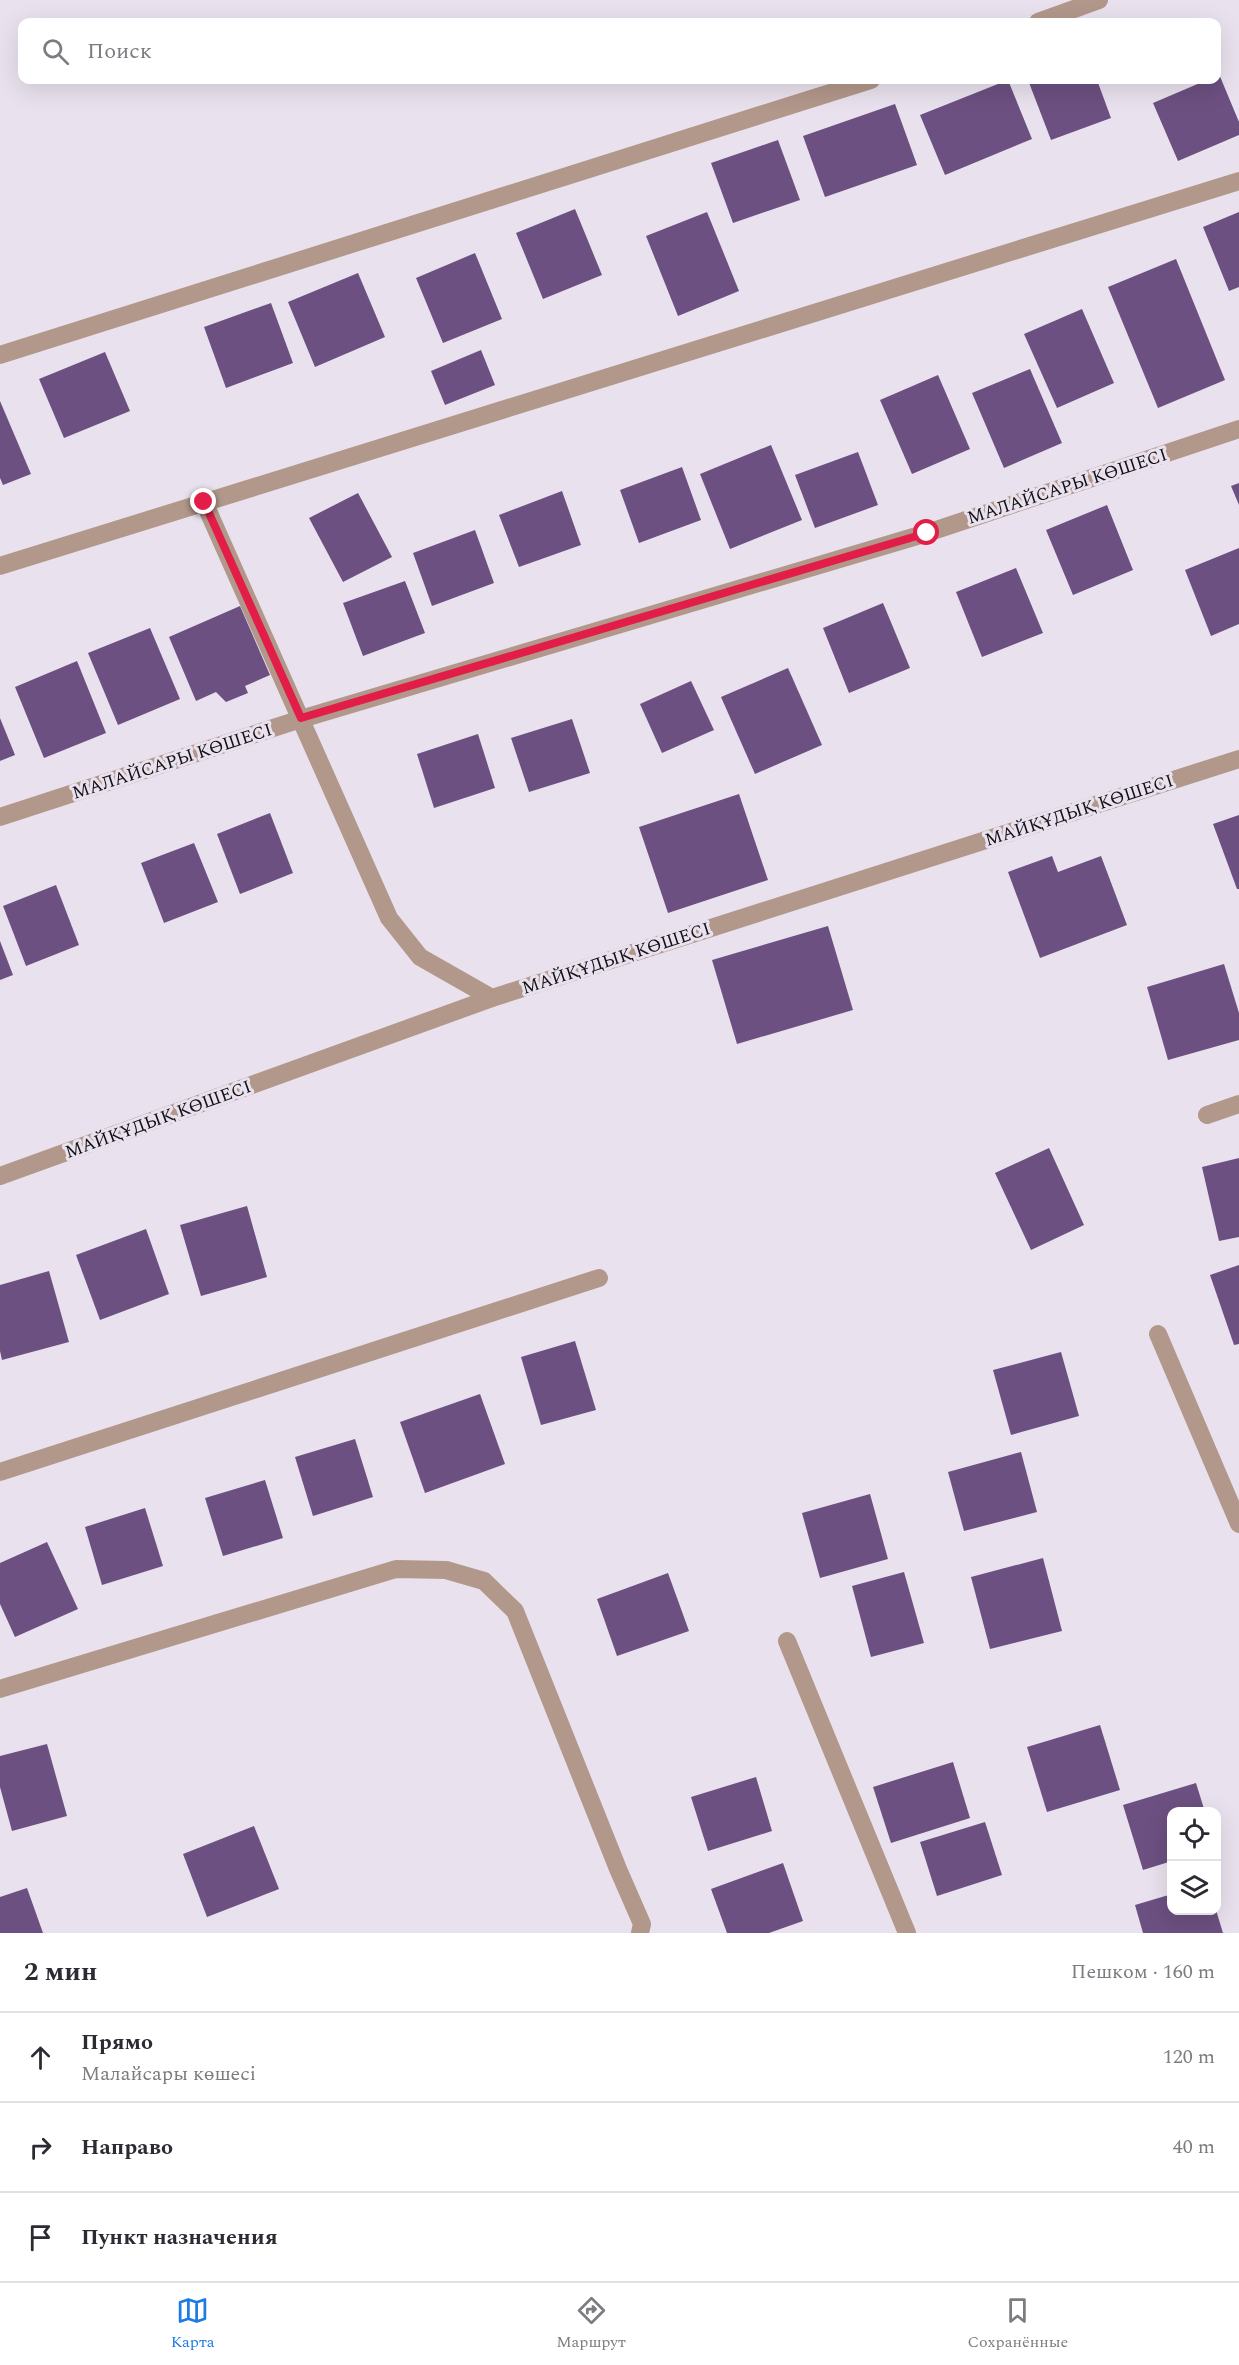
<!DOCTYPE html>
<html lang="ru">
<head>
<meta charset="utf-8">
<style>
  body { margin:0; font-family:Spectral,serif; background:#f7f7f7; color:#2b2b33 }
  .controls { position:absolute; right:18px; bottom:18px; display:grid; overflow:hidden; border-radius:12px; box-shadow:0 6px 24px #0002 }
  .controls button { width:54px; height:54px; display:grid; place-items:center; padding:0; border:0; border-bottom:2px solid #e1e1e2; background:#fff; color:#2b2b33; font:30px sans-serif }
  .stop { position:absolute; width:18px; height:18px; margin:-14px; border:4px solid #e11d48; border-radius:50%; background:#fff }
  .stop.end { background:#e11d48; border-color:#fff; box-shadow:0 2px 6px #0008 }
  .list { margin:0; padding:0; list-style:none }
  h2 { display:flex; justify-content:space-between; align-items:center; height:78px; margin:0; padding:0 24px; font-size:26px }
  h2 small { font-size:20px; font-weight:400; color:#7c7c81 }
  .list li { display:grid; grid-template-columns:39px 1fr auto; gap:18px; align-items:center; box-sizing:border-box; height:90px; padding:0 24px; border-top:2px solid #e1e1e2 }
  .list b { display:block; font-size:22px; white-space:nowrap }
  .list p { margin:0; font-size:20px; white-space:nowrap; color:#7c7c81 }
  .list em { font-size:20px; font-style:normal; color:#7c7c81 }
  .icon { flex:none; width:33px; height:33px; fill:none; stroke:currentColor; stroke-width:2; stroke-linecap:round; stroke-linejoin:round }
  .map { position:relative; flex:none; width:1239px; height:1933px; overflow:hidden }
  .search { position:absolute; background:#fff; box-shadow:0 6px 24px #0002; left:18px; right:18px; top:18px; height:66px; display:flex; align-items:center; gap:15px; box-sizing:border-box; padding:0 21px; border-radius:12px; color:#7c7c81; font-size:22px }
  .sheet { height:348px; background:#fff }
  nav { display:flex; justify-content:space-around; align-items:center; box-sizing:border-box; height:84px; border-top:2px solid #e1e1e2; background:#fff; font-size:16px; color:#7c7c81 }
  nav a { display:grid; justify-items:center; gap:3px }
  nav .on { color:#1c7be4 }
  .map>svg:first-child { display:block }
  .building { fill:#6c5081 }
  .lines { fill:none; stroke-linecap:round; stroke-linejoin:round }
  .minor { stroke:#b2978b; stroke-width:18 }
  .route { stroke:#e11d48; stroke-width:8 }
  .labels { text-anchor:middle; stroke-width:6; stroke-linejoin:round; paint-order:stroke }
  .street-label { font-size:18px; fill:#121014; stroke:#e9e2ee }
</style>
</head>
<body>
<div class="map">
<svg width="1239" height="1933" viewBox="0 0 1239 1933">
  <rect width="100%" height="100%" fill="#e9e2ee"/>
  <!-- building -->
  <g class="building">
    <polygon points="1219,74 1239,122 1239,135 1178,161 1153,103 1207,80 1216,80"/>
    <polygon points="1008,80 1032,139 945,175 920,115"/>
    <polygon points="1028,80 1097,80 1111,118 1051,140"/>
    <polygon points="895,104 917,165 825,197 803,136"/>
    <polygon points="778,140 800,200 733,223 711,163"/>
    <polygon points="575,209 602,275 543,299 516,233"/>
    <polygon points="707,212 739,291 678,316 646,236"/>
    <polygon points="1239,212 1239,287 1229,291 1203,227"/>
    <polygon points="475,253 502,319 443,343 416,278"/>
    <polygon points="1176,259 1225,380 1158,408 1108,287"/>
    <polygon points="358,273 385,337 315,367 288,302"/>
    <polygon points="271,303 293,363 226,388 204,327"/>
    <polygon points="1082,309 1114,383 1057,408 1024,334"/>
    <polygon points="481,350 495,385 445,405 431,371"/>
    <polygon points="105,352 130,411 64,438 39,379"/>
    <polygon points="1030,369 1062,443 1004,468 972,393"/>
    <polygon points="938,375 970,449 912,474 880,400"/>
    <polygon points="0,401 31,474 3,485 0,478"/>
    <polygon points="771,445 802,520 730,549 700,474"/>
    <polygon points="858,452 878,505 815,528 795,475"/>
    <polygon points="682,467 701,520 639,543 620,490"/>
    <polygon points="1239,483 1239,505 1231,486"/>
    <polygon points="562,491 581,545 519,567 499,515"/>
    <polygon points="358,493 392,557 343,582 309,518"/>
    <polygon points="1107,505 1133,570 1073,595 1046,530"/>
    <polygon points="475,530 494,583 432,606 413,553"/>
    <polygon points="1239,548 1239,624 1211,636 1185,570"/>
    <polygon points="1016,568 1043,633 982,657 956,592"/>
    <polygon points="405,581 425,633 363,656 343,603"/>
    <polygon points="883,603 910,668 849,693 823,628"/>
    <polygon points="240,606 270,675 245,686 248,693 226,702 216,692 196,701 169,637"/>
    <polygon points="150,628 180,699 118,725 88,653"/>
    <polygon points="77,661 106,733 44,758 15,687"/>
    <polygon points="788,668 822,745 755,774 721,697"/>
    <polygon points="691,681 714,730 662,753 640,704"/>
    <polygon points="0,718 15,755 0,761"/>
    <polygon points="572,719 590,773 529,792 511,738"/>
    <polygon points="478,734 495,788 434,808 417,754"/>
    <polygon points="739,794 768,880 668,913 639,827"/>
    <polygon points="270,813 293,873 240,894 217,834"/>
    <polygon points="1239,815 1239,889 1237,889 1213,824"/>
    <polygon points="194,843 218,902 164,923 141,863"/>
    <polygon points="1052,856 1058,872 1101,856 1127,925 1040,958 1008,872"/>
    <polygon points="56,885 79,945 26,966 3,906"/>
    <polygon points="828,926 853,1010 737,1044 712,960"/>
    <polygon points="0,941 13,975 0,980"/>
    <polygon points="1224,964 1239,1013 1239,1040 1168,1060 1147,987"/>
    <polygon points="1049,1148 1084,1225 1031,1250 995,1173"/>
    <polygon points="1239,1158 1239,1237 1219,1241 1202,1167"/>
    <polygon points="247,1206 267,1277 201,1296 180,1225"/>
    <polygon points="146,1229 169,1294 100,1320 76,1255"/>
    <polygon points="1239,1265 1239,1344 1234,1345 1210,1275"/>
    <polygon points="49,1271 69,1342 2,1360 0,1351 0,1285"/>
    <polygon points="575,1341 596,1410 541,1425 521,1357"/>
    <polygon points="1061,1352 1079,1416 1011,1435 993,1370"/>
    <polygon points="480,1394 505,1464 425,1493 400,1422"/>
    <polygon points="355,1439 373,1497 313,1516 295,1457"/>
    <polygon points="1021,1452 1037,1512 964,1531 948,1472"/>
    <polygon points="265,1480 283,1538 223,1556 205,1498"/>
    <polygon points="870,1494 888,1559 820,1578 802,1513"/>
    <polygon points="145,1508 163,1566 102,1585 85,1527"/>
    <polygon points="47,1542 78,1609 15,1637 0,1604 0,1563"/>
    <polygon points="1043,1558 1062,1631 990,1649 971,1577"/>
    <polygon points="904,1572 924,1643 871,1657 852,1586"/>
    <polygon points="668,1573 689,1631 617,1656 597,1599"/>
    <polygon points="1100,1725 1120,1790 1047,1812 1027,1747"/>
    <polygon points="47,1744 67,1816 12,1831 0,1787 0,1756"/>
    <polygon points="953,1762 970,1818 891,1843 873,1787"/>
    <polygon points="756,1777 772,1831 708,1851 691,1797"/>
    <polygon points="1196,1783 1205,1812 1172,1812 1172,1861 1143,1870 1123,1805"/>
    <polygon points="985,1822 1002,1875 937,1896 920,1842"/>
    <polygon points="254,1826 279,1889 207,1917 183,1854"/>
    <polygon points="783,1863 803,1921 769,1933 727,1933 711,1889"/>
    <polygon points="27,1888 43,1933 0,1933 0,1897"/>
    <polygon points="1172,1894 1172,1910 1216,1910 1223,1933 1143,1933 1135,1905"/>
  </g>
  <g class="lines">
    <!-- minor -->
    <g class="minor">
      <polyline points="1038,22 1099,0"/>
      <polyline points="0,355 871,80"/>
      <polyline points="204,502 389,918 420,957 492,998"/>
      <polyline points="0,566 1239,181"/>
      <polyline points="0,817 301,719 927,533 1239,429"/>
      <polyline points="1207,1115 1239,1104"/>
      <polyline points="0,1176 492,998 1239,759"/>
      <polyline points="1158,1334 1239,1524"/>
      <polyline points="0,1472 599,1278"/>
      <polyline points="787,1641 907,1933"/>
      <polyline points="0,1689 396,1569 446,1570 484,1581 515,1611 618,1869 642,1924 640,1933"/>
    </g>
  </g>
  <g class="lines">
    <!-- route -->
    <polyline class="route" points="204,502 301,718 927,533"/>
  </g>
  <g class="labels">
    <!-- street labels -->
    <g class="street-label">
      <text transform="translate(1067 486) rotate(-18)" y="6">МАЛАЙСАРЫ КӨШЕСІ</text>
      <text transform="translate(172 761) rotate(-18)" y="6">МАЛАЙСАРЫ КӨШЕСІ</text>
      <text transform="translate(1079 810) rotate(-18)" y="6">МАЙҚҰДЫҚ КӨШЕСІ</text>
      <text transform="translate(616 958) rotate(-18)" y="6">МАЙҚҰДЫҚ КӨШЕСІ</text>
      <text transform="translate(158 1119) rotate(-20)" y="6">МАЙҚҰДЫҚ КӨШЕСІ</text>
    </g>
  </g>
</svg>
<div class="controls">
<button><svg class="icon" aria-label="locate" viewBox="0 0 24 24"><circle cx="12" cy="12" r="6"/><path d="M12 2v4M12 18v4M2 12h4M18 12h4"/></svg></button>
<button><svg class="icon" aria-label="layers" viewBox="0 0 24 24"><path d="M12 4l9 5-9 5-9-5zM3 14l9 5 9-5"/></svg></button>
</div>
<div class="stop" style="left:927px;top:533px"></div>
<div class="stop end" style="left:204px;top:502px"></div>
<div class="search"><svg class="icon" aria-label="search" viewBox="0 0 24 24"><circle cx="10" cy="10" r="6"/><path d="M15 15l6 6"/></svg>Поиск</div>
</div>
<section class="sheet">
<h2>2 мин<small>Пешком · 160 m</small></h2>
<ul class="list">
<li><svg class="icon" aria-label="ahead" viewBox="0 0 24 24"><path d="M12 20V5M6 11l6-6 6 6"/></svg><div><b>Прямо</b><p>Малайсары көшесі</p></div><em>120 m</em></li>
<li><svg class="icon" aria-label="right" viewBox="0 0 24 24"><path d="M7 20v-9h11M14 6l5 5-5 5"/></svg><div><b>Направо</b></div><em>40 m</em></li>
<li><svg class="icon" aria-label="arrive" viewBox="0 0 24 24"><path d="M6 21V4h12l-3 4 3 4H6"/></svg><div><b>Пункт назначения</b></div></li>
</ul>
</section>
<nav>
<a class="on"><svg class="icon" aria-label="map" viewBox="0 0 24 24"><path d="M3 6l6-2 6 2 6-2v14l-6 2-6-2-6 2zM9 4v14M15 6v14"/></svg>Карта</a>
<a><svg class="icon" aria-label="directions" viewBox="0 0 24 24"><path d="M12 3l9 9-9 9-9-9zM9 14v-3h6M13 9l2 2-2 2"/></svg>Маршрут</a>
<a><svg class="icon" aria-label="saved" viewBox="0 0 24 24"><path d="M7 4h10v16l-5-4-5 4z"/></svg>Сохранённые</a>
</nav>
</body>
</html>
